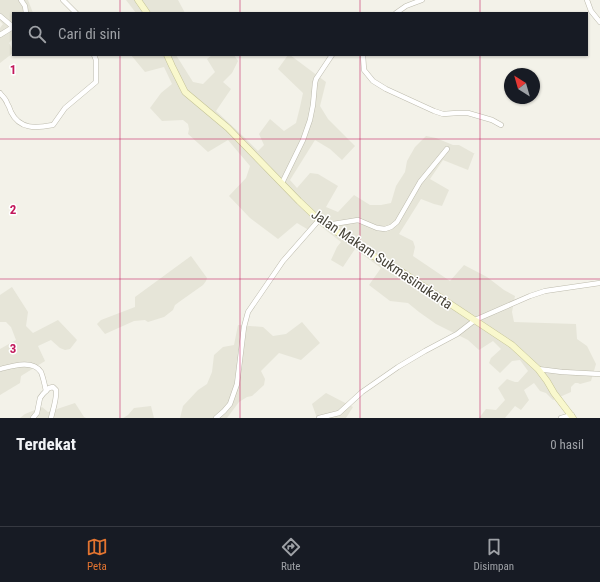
<!DOCTYPE html>
<html lang="id">
<head>
<meta charset="utf-8">
<style>
  body { margin:0; font-family:"Roboto Condensed",sans-serif; background:#20242c; color:#f1f3f6 }
  .compass { position:absolute; left:504px; top:68px; width:36px; height:36px; border-radius:50%; background:#171b24; box-shadow:0 1px 3px #0004; rotate:323deg }
  .list { margin:0; padding:0; list-style:none }
  h2 { display:flex; justify-content:space-between; align-items:center; height:52px; margin:0; padding:0 16px; font-size:17px }
  h2 small { font-size:13px; font-weight:400; color:#9ea1a6 }
  .icon { flex:none; width:22px; height:22px; fill:none; stroke:currentColor; stroke-width:2; stroke-linecap:round; stroke-linejoin:round }
  .map { position:relative; flex:none; width:600px; height:418px; overflow:hidden }
  .search { position:absolute; background:#171b24; box-shadow:0 1px 3px #0004; left:12px; right:12px; top:12px; height:44px; display:flex; align-items:center; gap:10px; box-sizing:border-box; padding:0 14px; border-radius:0px; color:#9ea1a6; font-size:15px }
  .sheet { height:108px; background:#171b24 }
  nav { display:flex; justify-content:space-around; align-items:center; box-sizing:border-box; height:56px; border-top:1px solid #363941; background:#171b24; font-size:11px; color:#9ea1a6 }
  nav a { display:grid; justify-items:center; gap:2px }
  nav .on { color:#e37430 }
  .map>svg:first-child { display:block }
  .residential { fill:#e6e5d8 }
  .lines { fill:none; stroke-linecap:round; stroke-linejoin:round }
  .street-casing { stroke:#bdbbad; stroke-width:5.5 }
  .secondary-casing { stroke:#c4c397; stroke-width:7 }
  .street { stroke:#fff; stroke-width:4.5 }
  .secondary { stroke:#f9f8cd; stroke-width:6 }
  .grid { fill:none; stroke:#c2185b; stroke-width:1; stroke-opacity:0.55 }
  .labels { text-anchor:middle; stroke-width:3; stroke-linejoin:round; paint-order:stroke }
  .street-label { font-size:14px; fill:#464338; stroke:#fff }
  .grid-label { font-size:13px; text-anchor:middle; font-weight:bold; fill:#c2185b; stroke:#fff; stroke-width:3; stroke-linejoin:round; paint-order:stroke }
</style>
</head>
<body>
<div class="map">
<svg width="600" height="418" viewBox="0 0 600 418">
  <rect width="100%" height="100%" fill="#f3f2e9"/>
  <!-- residential -->
  <g class="residential">
    <polygon points="0,0 28,0 33,13 13,13 13,39 9,43 13,50 13,53 0,63 0,28 3,24 0,21"/>
    <polygon points="126,0 178,0 185,13 136,13"/>
    <polygon points="131,55 176,55 193,82 203,84 215,72 207,59 212,55 234,55 238,61 232,73 223,82 231,89 216,111 245,138 258,151 264,145 259,134 270,119 284,131 296,123 300,107 303,93 278,69 288,55 290,55 326,82 320,106 328,119 355,146 342,160 330,149 315,140 290,180 297,188 310,173 318,174 338,186 326,207 338,212 354,195 370,205 381,205 391,203 396,186 405,172 407,161 415,147 426,136 436,138 453,145 459,145 475,154 474,154 468,170 443,160 430,179 449,190 442,206 434,204 421,199 399,234 413,241 415,247 413,256 450,281 464,265 487,277 504,290 515,296 512,312 514,322 576,324 577,339 587,346 596,364 591,381 580,384 578,383 575,383 571,387 571,392 553,400 546,393 540,391 534,383 524,390 529,400 521,410 515,406 505,418 479,418 486,409 496,410 505,400 498,388 507,379 515,382 518,382 528,371 520,360 512,361 500,373 489,363 491,358 501,349 493,341 479,350 468,340 436,324 419,312 408,303 390,301 369,285 381,268 355,249 343,267 331,260 337,247 341,242 318,224 312,232 297,223 278,239 250,218 229,196 246,178 250,166 228,140 208,152 188,134 189,129 188,124 183,120 162,121 150,108 161,93 172,84 164,67 145,72"/>
    <polygon points="191,256 207,278 206,281 203,285 179,302 175,305 173,310 164,317 148,322 145,320 134,321 105,334 97,324 101,320 135,307 135,297"/>
    <polygon points="12,287 28,312 26,326 33,333 58,320 77,340 70,349 65,350 60,348 51,340 38,346 45,361 21,376 20,383 0,395 0,349 16,340 11,327 6,322 0,322 0,295"/>
    <polygon points="302,322 320,343 301,360 279,353 261,371 265,379 264,385 252,396 247,397 239,402 227,418 180,418 183,406 198,390 207,384 212,372 214,355 223,347 234,345 238,325 263,327 273,336 286,334"/>
    <polygon points="326,393 353,407 346,418 317,418 312,404"/>
    <polygon points="75,403 84,417 86,418 20,418 25,414 42,407 48,412"/>
    <polygon points="151,406 154,418 123,418 128,415 134,408"/>
  </g>
  <g class="lines">
    <defs>
      <g id="street">
        <polyline points="21,0 25,6 26,13"/>
        <polyline points="63,0 76,13"/>
        <polyline points="587,0 591,11 600,22"/>
        <polyline points="396,13 406,6 422,0"/>
        <polyline points="0,16 13,27"/>
        <polyline points="0,35 13,27"/>
        <polyline points="363,55 364,70 373,81 386,89 434,111 443,114 457,113 468,113 492,120 501,125"/>
        <path d="M0,93C2,96 6,99 7,103C9,106 10,109 11,112C20,130 36,128 53,125L65,108L96,82V60L94,55"/>
        <polyline points="282,183 303,140 310,120 313,105 315,83 316,79 332,55"/>
        <polyline points="327,225 358,220 377,228 385,229 391,227 397,222 420,182 447,149"/>
        <path d="M0,369C12,366 33,359 41,372C43,377 45,386 46,391"/>
        <polyline points="538,369 562,372 600,374"/>
        <path d="M33,418L37,413L40,398L43,394L49,388L53,387L56,390C57,399 53,409 51,418"/>
        <polyline points="216,418 224,411 230,404 237,384 244,327 248,312 283,261 319,220"/>
        <polyline points="319,418 339,413 362,392 398,367 425,351 457,334 475,320 530,296 545,291 600,283"/>
        <polyline points="561,418 572,415"/>
      </g>
      <g id="secondary">
        <polyline points="138,0 147,13"/>
        <polyline points="167,55 172,66 185,92 228,128 299,201 319,220 373,256 390,264 512,345 538,369 547,381 554,393 573,418"/>
      </g>
    </defs>
    <!-- street casing -->
    <use href="#street" class="street-casing"/>
    <!-- secondary casing -->
    <use href="#secondary" class="secondary-casing"/>
    <!-- street -->
    <use href="#street" class="street"/>
    <!-- secondary -->
    <use href="#secondary" class="secondary"/>
  </g>
  <!-- grid -->
  <path class="grid" d="M120,0V13M240,0V13M360,0V13M480,0V13M120,55V418M240,55V418M360,55V418M480,55V418M0,139H600M0,279H600"/>
  <g class="labels">
    <!-- street labels -->
    <g class="street-label">
      <text transform="translate(382 259) rotate(34)" y="5">Jalan Makam Sukmasinukarta</text>
    </g>
  </g>
  <g class="grid-label">
    <text x="13" y="74">1</text>
    <text x="13" y="214">2</text>
    <text x="13" y="353">3</text>
  </g>
</svg>
<svg class="compass" viewBox="-18 -18 36 36"><path d="M0-13l5 13h-10z" fill="#e53935"/><path d="M0 13l5-13h-10z" fill="#9ea1a6"/></svg>
<div class="search"><svg class="icon" aria-label="search" viewBox="0 0 24 24"><circle cx="10" cy="10" r="6"/><path d="M15 15l6 6"/></svg>Cari di sini</div>
</div>
<section class="sheet">
<h2>Terdekat<small>0 hasil</small></h2>
<ul class="list">
</ul>
</section>
<nav>
<a class="on"><svg class="icon" aria-label="map" viewBox="0 0 24 24"><path d="M3 6l6-2 6 2 6-2v14l-6 2-6-2-6 2zM9 4v14M15 6v14"/></svg>Peta</a>
<a><svg class="icon" aria-label="directions" viewBox="0 0 24 24"><path d="M12 3l9 9-9 9-9-9zM9 14v-3h6M13 9l2 2-2 2"/></svg>Rute</a>
<a><svg class="icon" aria-label="saved" viewBox="0 0 24 24"><path d="M7 4h10v16l-5-4-5 4z"/></svg>Disimpan</a>
</nav>
</body>
</html>
